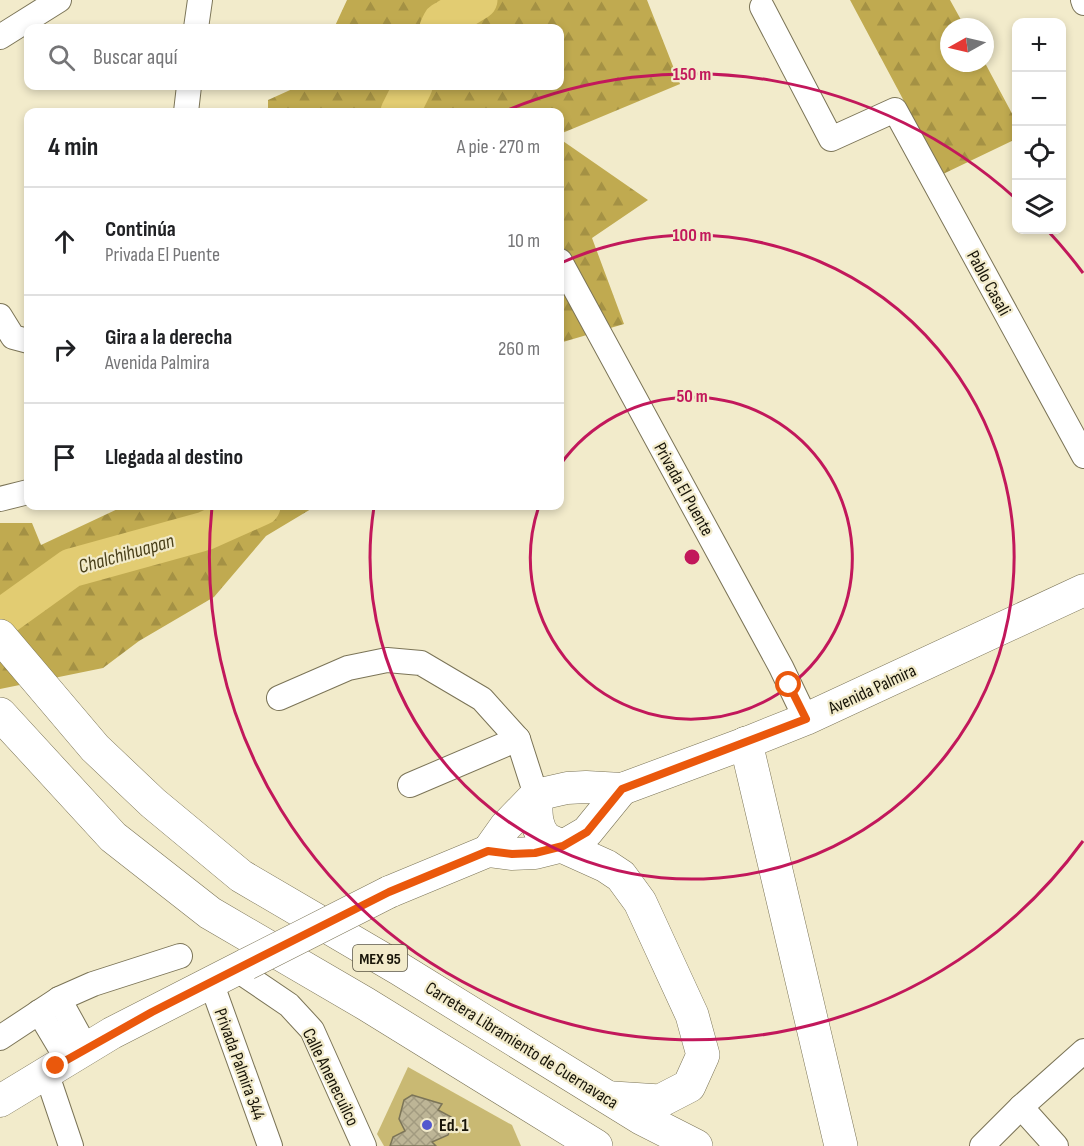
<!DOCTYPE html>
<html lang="es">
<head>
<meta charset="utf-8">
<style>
  body { margin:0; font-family:"Sofia Sans Condensed",sans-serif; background:#f6f6f6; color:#202124 }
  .controls { position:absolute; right:18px; top:18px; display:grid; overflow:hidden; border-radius:12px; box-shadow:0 3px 9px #0003 }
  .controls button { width:54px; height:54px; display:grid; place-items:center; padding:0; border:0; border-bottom:2px solid #e0e0e0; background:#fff; color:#202124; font:30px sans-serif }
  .compass { position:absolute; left:940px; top:18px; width:54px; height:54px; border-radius:50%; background:#fff; box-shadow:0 3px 9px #0003; rotate:262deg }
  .stop { position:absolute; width:18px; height:18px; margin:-14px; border:4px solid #ea580c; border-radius:50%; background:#fff }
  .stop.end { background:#ea580c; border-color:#fff; box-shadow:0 2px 6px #0008 }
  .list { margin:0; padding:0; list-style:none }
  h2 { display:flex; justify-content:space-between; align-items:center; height:78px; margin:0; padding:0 24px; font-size:26px }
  h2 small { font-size:20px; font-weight:400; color:#757577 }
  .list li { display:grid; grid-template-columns:39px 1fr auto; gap:18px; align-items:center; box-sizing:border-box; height:108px; padding:0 24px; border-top:2px solid #e0e0e0 }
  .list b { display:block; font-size:22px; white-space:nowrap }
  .list p { margin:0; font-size:20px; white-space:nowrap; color:#757577 }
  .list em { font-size:20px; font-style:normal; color:#757577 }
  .icon { flex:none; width:33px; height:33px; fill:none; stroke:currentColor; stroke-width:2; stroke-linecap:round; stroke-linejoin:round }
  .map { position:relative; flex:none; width:1084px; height:1146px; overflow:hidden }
  .search { position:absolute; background:#fff; box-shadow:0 3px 9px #0003; left:24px; top:24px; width:540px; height:66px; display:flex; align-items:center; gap:15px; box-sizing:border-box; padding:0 21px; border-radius:12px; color:#757577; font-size:22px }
  .panel { position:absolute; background:#fff; box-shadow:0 3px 9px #0003; left:24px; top:108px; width:540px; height:402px; border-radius:12px }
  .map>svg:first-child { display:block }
  .forest { fill:url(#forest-firs) }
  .green { fill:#c9b973 }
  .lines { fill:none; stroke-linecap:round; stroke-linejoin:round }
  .river { stroke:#e2cc72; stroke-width:39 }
  .building { fill:url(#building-cross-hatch); stroke:#7c7558; stroke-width:1.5 }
  .minor-casing { stroke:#7b7457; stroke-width:26 }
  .major-casing { stroke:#7b7457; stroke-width:33 }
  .highway-casing { stroke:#7b7457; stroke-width:34 }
  .minor { stroke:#fff; stroke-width:24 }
  .major { stroke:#fff; stroke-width:32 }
  .highway { stroke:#fff; stroke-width:33 }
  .major-bridge-casing { stroke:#7b7457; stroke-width:33; stroke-linecap:butt }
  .major-bridge { stroke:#fff; stroke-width:32 }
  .route { stroke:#ea580c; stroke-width:8 }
  .ring { fill:none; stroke:#c2185b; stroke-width:3 }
  .poi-dot { fill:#5258ce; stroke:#f2ebcb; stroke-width:2 }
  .labels { text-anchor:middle; stroke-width:4.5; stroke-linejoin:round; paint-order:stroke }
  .shield { fill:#f2ebcb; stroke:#595442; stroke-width:1.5 }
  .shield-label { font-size:16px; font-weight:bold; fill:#171408 }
  .street-label { font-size:18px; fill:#171408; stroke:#f2ebcb }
  .poi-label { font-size:18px; font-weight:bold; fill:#171408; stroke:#f2ebcb; text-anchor:start }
  .water-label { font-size:20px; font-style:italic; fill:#4a401a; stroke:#f2ebcb }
  .centre { fill:#c2185b; stroke:#f2ebcb; stroke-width:3 }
  .ring-label { font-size:18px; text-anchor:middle; font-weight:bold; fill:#c2185b; stroke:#f2ebcb; stroke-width:4.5; stroke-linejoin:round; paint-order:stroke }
</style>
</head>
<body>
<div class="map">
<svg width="1084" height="1146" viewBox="0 0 1084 1146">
  <defs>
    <pattern id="forest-firs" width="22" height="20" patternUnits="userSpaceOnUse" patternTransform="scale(1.5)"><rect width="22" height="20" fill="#c0aa50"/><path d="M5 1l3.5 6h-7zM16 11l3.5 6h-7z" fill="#a49144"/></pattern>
    <pattern id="building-cross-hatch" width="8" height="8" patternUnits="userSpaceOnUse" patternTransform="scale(1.5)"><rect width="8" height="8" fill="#bdb596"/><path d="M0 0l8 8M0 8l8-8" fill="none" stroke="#a29b80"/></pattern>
  </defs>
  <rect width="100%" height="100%" fill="#f2ebcb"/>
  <!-- forest -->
  <g class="forest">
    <polygon points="347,0 647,0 680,84 560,134 560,112 268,112 268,100 299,86 560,86 560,28 334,28"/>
    <polygon points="850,0 950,0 965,27 949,27 949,63 985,63 1016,121 1016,139 943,174"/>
    <polygon points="560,139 648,200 592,238 624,324 563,342 560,338"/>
    <polygon points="124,506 316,506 266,536 214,597 139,641 103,668 0,689 0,523 32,523 41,545"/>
  </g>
  <!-- green -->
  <polygon class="green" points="408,1067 512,1125 521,1146 384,1146 377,1134"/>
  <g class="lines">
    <!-- river -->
    <g class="river">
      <polyline points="439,28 442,22 478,0"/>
      <polyline points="400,112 413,86"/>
      <polyline points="0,619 71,568 205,531 261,506"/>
    </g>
  </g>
  <!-- building -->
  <polygon class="building" points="412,1095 442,1104 438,1110 455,1119 448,1135 432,1142 436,1146 390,1146 393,1137 405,1131 399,1119 404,1100"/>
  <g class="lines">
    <defs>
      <g id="minor">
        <polyline points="1083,0 1084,3"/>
        <polyline points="762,7 831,139 895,110 1084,456"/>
        <polyline points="196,28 200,0"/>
        <polyline points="0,37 59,0"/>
        <polyline points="186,112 189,86"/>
        <polyline points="560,261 781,667 806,719"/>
        <polyline points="0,316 13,337 28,341"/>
        <polyline points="0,499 28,492"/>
        <polyline points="279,698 348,668 387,660 421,663 482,699 518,739 536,795"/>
        <polyline points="410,785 518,739"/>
        <polyline points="236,969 289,1005 312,1030 364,1146"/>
        <polyline points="211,982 270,1146"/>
        <polyline points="59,999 86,1048"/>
        <polyline points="39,1012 67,1059"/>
        <polyline points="0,1038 59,999 93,984 180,956"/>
        <polyline points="46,1072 71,1146"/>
        <polyline points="1021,1107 1056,1146"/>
        <polyline points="982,1146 1021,1107 1084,1051"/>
      </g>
      <g id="major">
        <polyline points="488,851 505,827 536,795 567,788 586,787 622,789 746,743 806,719 1084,590"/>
        <polyline points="389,892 488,851 511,854 535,853 563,846 587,832 622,789"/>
        <polyline points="0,1101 112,1033 247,964"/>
      </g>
      <g id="highway">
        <polyline points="0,636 95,748 153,803 241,876 398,968 641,1118 696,1146"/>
        <polyline points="0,714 113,837 210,913 366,1004 596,1146"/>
        <polyline points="746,743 841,1146"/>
        <path d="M536,795C536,811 534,826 546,839L606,866L621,876L640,902L692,1015L703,1055L689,1086L660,1101L613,1098"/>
      </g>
    </defs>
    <!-- minor casing -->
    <use href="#minor" class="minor-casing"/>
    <!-- major casing -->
    <use href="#major" class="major-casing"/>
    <!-- highway casing -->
    <use href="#highway" class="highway-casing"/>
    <!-- minor -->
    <use href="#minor" class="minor"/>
    <!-- major -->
    <use href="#major" class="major"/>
    <!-- highway -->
    <use href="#highway" class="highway"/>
    <defs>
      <polyline id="major-bridge" points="247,964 389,892"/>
    </defs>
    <!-- major-bridge casing -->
    <use href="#major-bridge" class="major-bridge-casing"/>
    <!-- major-bridge -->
    <use href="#major-bridge" class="major-bridge"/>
  </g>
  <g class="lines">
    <!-- route -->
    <polyline class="route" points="56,1066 152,1012 389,892 488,851 512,854 535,853 563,846 587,832 622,789 806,719 789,685"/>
  </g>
  <!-- distance rings -->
  <g class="ring">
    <path d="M560 465A161 161 0 1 1 539 506"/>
    <path d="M561 263A322 322 0 1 1 374 507"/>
    <path d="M1083 841A483 483 0 0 1 212 507M503 112A483 483 0 0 1 1015 198M1048 231A483 483 0 0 1 1083 273"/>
  </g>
  <!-- markers -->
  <circle class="poi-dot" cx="427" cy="1125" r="6"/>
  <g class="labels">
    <!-- shield labels -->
    <rect class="shield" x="353" y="945" width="54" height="26" rx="4.5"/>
    <g class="shield-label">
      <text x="380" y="964">MEX 95</text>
    </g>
    <!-- street labels -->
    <g class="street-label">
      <text transform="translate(989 283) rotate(61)" y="6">Pablo Casali</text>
      <text transform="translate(684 489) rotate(61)" y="6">Privada El Puente</text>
      <text transform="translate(872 689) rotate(-25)" y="6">Avenida Palmira</text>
      <text transform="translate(522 1045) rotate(32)" y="6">Carretera Libramiento de Cuernavaca</text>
      <text transform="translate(240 1064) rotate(70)" y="6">Privada Palmira 344</text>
      <text transform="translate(331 1077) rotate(64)" y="6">Calle Anenecuilco</text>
    </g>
    <!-- poi labels -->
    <g class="poi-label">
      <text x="439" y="1131">Ed. 1</text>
    </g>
    <!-- water labels -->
    <g class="water-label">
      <text transform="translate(126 553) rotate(-16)" y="7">Chalchihuapan</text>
    </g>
  </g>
  <circle cx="692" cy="557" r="9" class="centre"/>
  <g class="ring-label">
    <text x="692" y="80">150 m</text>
    <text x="692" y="241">100 m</text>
    <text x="692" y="402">50 m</text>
  </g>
</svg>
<div class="controls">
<button>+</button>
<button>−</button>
<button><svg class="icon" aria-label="locate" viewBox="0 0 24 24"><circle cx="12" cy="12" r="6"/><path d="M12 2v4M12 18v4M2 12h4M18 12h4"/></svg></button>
<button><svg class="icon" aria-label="layers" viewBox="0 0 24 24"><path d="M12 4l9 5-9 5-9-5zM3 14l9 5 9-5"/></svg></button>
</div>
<svg class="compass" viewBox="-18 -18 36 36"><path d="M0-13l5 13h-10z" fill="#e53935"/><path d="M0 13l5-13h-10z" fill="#757577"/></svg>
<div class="stop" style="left:789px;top:685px"></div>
<div class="stop end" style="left:56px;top:1066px"></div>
<div class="search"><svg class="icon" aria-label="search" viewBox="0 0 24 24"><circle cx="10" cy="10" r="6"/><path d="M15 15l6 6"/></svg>Buscar aquí</div>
<section class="panel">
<h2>4 min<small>A pie · 270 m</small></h2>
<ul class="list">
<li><svg class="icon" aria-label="ahead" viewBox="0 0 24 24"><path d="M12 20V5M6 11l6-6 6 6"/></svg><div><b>Continúa</b><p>Privada El Puente</p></div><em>10 m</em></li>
<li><svg class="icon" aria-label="right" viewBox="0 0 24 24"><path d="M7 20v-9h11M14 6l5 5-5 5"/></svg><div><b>Gira a la derecha</b><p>Avenida Palmira</p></div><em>260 m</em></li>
<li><svg class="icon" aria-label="arrive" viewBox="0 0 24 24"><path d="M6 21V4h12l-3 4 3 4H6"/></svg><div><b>Llegada al destino</b></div></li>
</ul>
</section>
</div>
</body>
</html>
